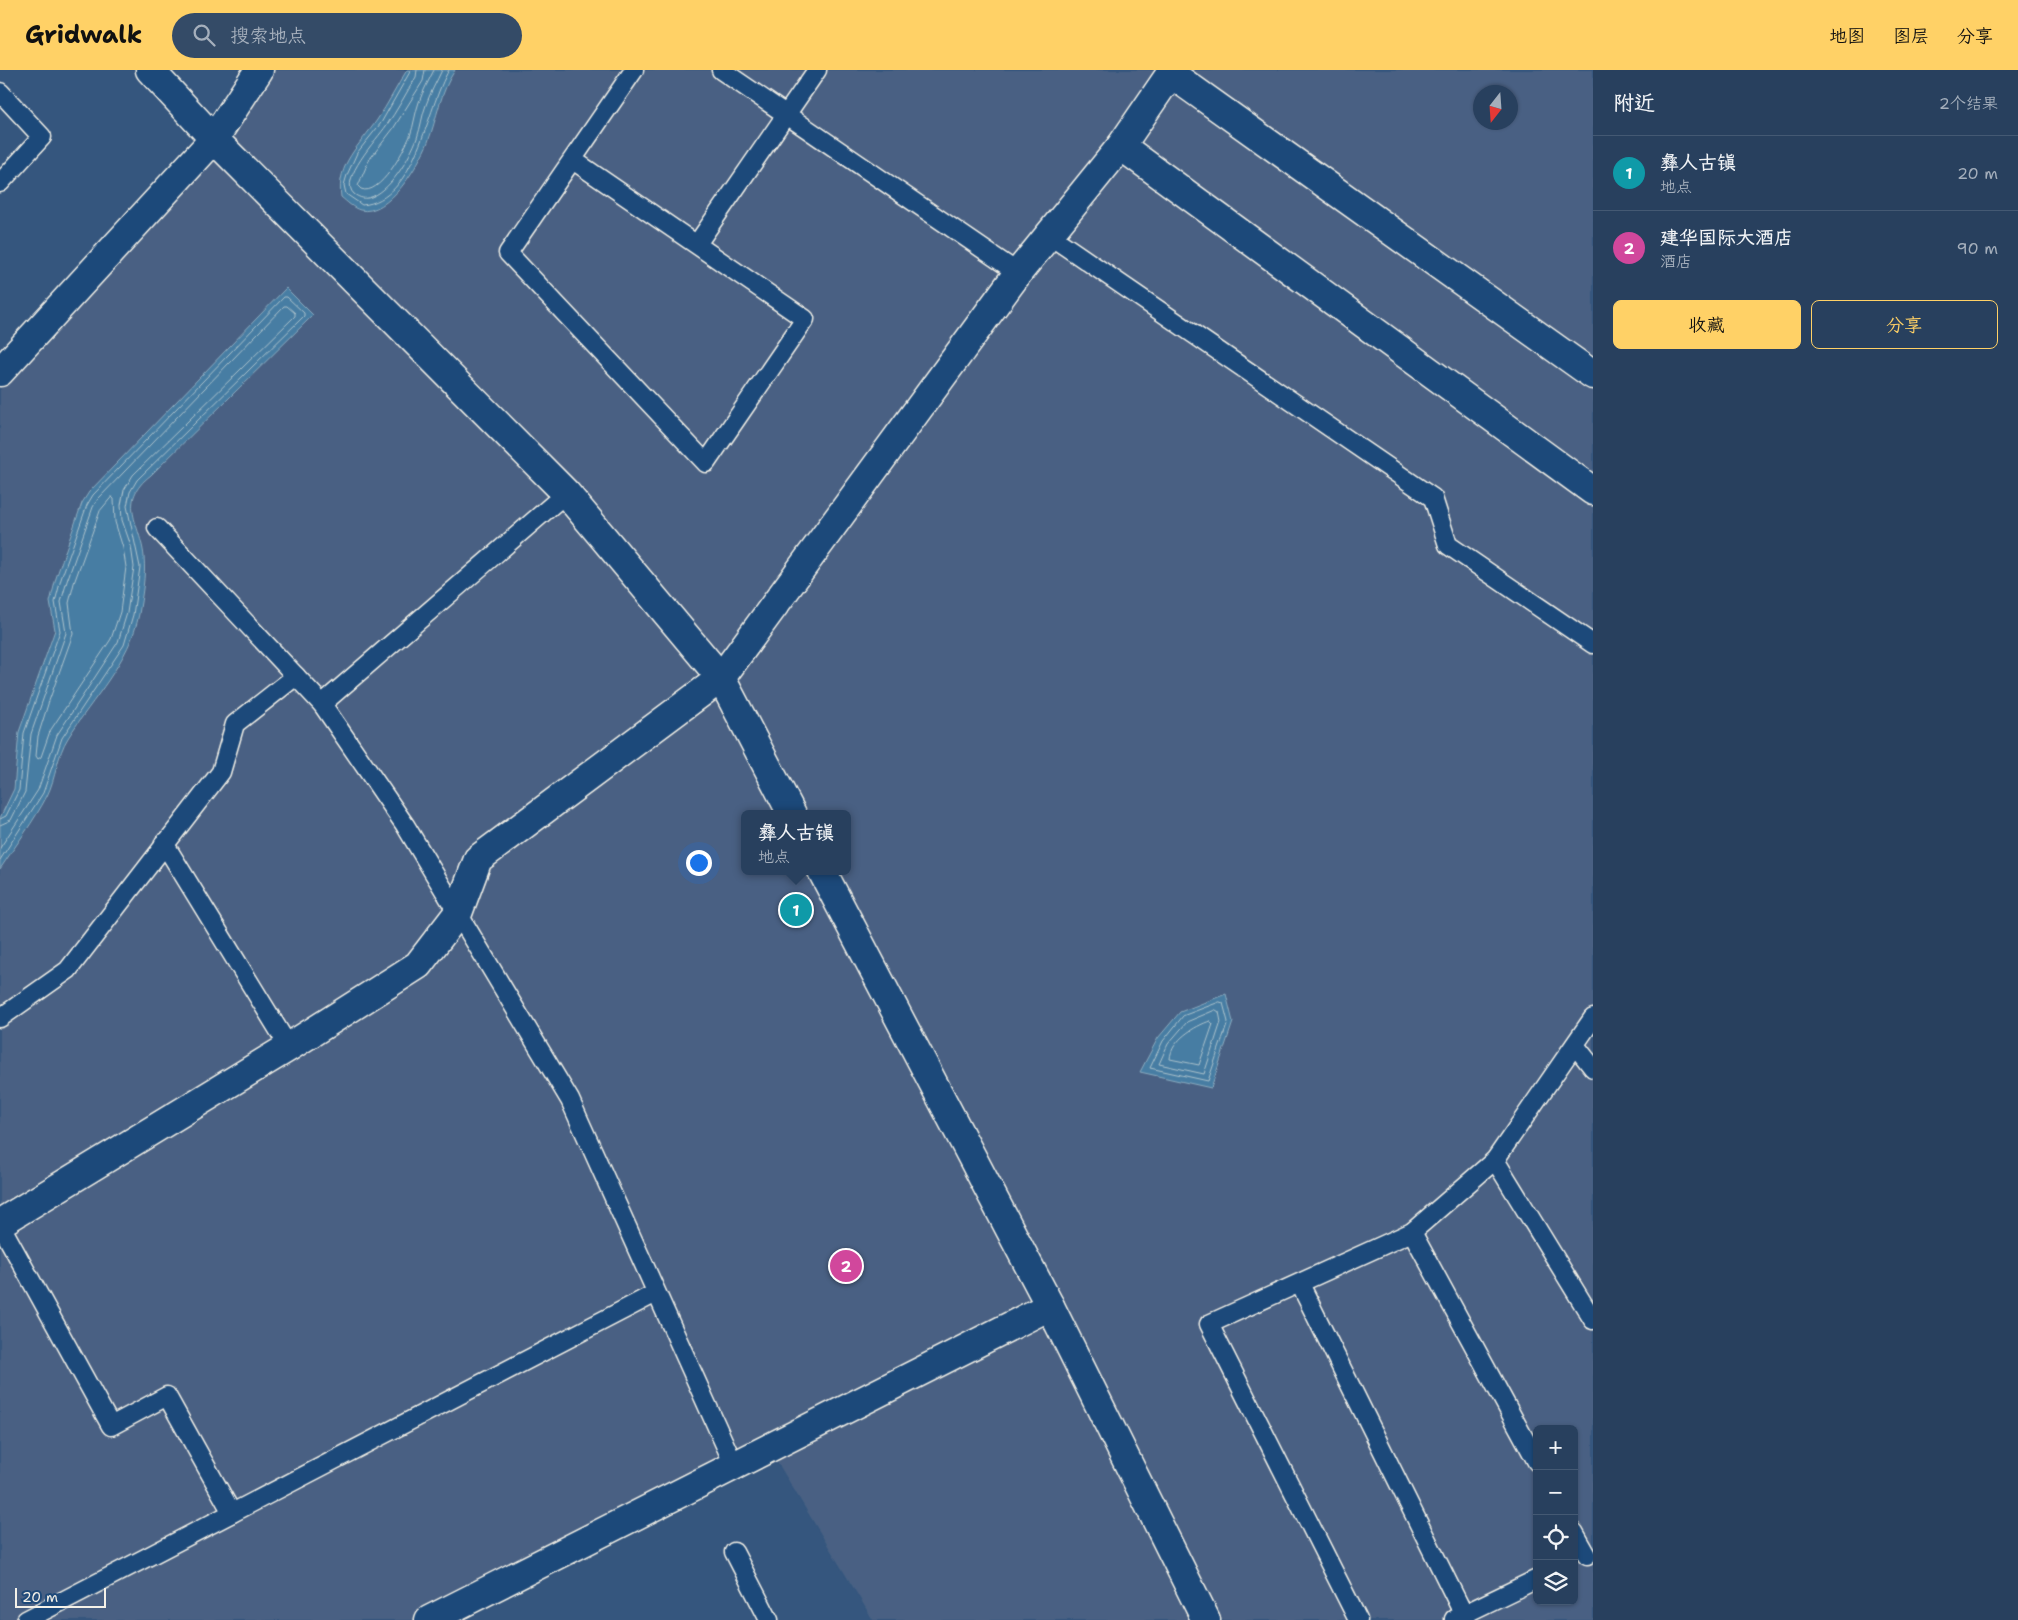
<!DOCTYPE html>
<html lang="zh">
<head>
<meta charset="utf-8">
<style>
  body { margin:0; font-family:"Shantell Sans","LXGW WenKai TC",sans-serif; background:#344b67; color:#f1f3f6 }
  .controls { position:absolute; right:15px; bottom:15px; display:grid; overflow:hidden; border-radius:8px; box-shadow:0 1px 4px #0004 }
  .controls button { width:45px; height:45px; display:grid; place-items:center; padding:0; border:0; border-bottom:1px solid #445973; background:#28405e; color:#f1f3f6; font:25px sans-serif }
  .compass { position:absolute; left:1473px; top:15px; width:45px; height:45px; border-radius:50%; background:#28405e; box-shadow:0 1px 4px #0004; rotate:197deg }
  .scale { position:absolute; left:15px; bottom:12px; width:91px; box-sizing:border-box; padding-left:5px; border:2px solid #f4f1e8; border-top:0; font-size:14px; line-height:18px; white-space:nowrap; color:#f4f1e8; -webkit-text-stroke:4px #1f4a7a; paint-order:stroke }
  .you { position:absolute; left:698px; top:792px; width:18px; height:18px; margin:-12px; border:4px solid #fff; border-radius:50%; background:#1a73e8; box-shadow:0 0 0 8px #1a73e833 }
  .badge { display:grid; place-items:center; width:32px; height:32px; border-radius:50%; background:#ffd166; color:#fff; font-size:16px; font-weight:700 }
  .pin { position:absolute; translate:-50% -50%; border:2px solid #fff; box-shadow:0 1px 5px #0006 }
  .popup { position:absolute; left:741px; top:740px; width:110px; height:65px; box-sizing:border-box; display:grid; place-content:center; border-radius:8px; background:#28405e; filter:drop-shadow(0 1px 4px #0005); font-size:16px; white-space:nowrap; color:#a5afbc }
  .popup b { font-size:19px; color:#f1f3f6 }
  .popup::after { content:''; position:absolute; left:50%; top:100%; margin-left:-10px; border:10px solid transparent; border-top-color:#28405e }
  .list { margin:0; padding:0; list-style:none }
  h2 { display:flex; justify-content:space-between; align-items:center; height:65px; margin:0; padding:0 20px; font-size:21px }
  h2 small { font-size:16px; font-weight:400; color:#a5afbc }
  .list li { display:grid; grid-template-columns:32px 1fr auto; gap:15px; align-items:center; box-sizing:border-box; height:75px; padding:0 20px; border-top:1px solid #445973 }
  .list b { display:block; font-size:19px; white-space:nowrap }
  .list p { margin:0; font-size:16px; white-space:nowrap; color:#a5afbc }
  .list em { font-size:16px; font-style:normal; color:#a5afbc }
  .actions { display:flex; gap:10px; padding:15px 20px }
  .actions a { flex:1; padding:11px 0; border:1px solid #ffd166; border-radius:8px; text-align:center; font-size:18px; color:#ffd166 }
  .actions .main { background:#ffd166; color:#111 }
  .icon { flex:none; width:28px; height:28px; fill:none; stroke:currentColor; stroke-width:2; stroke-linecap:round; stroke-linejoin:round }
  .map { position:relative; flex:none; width:1593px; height:1550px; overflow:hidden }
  header { display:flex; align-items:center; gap:30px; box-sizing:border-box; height:70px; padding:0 25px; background:#ffd166; color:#111 }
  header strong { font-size:24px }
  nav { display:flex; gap:28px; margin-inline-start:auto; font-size:18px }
  .search { width:350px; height:45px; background:#344b67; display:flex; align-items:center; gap:12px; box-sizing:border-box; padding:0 18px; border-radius:28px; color:#a5afbc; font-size:19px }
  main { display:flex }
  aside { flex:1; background:#28405e }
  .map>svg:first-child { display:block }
  .built { fill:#486183; fill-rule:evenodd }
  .water { fill:#467da3; stroke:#8cabbf }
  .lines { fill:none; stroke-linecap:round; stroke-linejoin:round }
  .shore { stroke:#aec3cc; stroke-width:1 }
  .lane-casing { stroke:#f4f1e8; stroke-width:21 }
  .street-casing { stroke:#f4f1e8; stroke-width:31 }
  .lane { stroke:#1f4a7a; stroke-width:18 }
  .street { stroke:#1f4a7a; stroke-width:28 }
</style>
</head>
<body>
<header>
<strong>Gridwalk</strong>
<div class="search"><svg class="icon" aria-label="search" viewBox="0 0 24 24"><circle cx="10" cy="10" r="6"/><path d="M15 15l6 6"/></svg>搜索地点</div>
<nav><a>地图</a><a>图层</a><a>分享</a></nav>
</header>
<main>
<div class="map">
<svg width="1593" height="1550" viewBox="0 0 1593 1550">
  <rect width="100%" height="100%" fill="#35567e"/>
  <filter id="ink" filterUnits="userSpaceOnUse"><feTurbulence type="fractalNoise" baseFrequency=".02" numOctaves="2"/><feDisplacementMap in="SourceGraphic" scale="10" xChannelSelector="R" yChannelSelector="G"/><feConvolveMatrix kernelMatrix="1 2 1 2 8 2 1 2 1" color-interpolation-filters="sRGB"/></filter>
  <g filter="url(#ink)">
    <!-- built -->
    <path class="built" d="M270,0H1593V1550H873L770,1380L422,1550H0V320ZM1480,22H1510V52H1480ZM745,744H847V801H745ZM1537,1359H1574V1531H1537Z"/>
    <!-- water -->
    <g class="water">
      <path d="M407,0H455C440,23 437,48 428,72C419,94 389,147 360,140C353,138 347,132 341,127C336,94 360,75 377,50C388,34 397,16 407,0Z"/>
      <path d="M286,218L313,245L151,405C116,432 141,454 144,487C146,506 142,526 139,544C130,591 92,629 68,668C57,685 56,708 47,726C34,751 16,775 0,799V748L14,719L19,662L55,560L50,532L56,508L82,433L89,422Z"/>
      <polygon points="1226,924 1233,952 1211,1018 1140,1002 1158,968 1180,942"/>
    </g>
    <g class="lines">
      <!-- shore -->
      <g class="shore">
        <path d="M411,0L381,53L357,83L347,105L344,115L346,124L362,135C417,130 426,38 449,0"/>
        <path d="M417,0L416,7C406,23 397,41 386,56C378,68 338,110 354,124C358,127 363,129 368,128C390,123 410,87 417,68C421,57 422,45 426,35C430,23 437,11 442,0"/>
        <path d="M425,0L423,11L393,59L369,90L358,116L361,119C380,127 404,80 410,66C414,55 415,43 419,32C423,21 429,10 434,0"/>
        <polygon points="112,427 114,429 115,452 123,478 126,497 120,542 111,569 50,661 41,687 38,689 36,686 38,666 49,631 73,564 69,533 74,513 100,441"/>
        <polyline points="0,749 6,746 19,720 24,663 60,561 55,532 61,509 87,435 93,425 284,227 287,227 304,243 304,246 137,410 130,422 127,436 140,497 133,545 124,575 62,668 43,723 0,790"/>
        <polyline points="0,755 11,750 25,722 31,664 66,563 61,532 67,511 93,437 98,429 284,236 287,236 295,243 295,246 133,405 124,420 121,435 122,450 131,476 134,497 127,543 118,572 57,665 38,720 0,778"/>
        <polygon points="1220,932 1223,933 1228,952 1208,1011 1150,998 1163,971 1183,946"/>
        <polygon points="1216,940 1219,942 1221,952 1204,1004 1159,994 1168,974 1187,952"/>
        <path d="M1210,951L1213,954L1199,995L1170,989C1171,970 1195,956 1210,951Z"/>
      </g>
      <defs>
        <g id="lane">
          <polyline points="721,0 1018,203"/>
          <polyline points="0,22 42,67 0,113"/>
          <polyline points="573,90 805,249 706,393 508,183 634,0"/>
          <polyline points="1049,165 1433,428 1448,475 1593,574"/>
          <polyline points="697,174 817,0"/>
          <polyline points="157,458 322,634 405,755 570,1030 734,1395"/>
          <polyline points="322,634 566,423"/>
          <polyline points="164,773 289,977"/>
          <polyline points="0,948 68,900 221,702 235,654 296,606"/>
          <polyline points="1575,975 1593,998"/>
          <polyline points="1495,1090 1593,1250"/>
          <polyline points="0,1154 111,1356 167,1326 232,1443"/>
          <polyline points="1412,1162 1537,1392"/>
          <polyline points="1300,1214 1464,1545"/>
          <polyline points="1574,1462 1587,1485"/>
          <polyline points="734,1482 769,1550"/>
          <polyline points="1454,1549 1537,1509"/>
          <polyline points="26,1550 656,1223"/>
          <polyline points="1358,1550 1209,1254 1412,1162 1495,1090 1593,948"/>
        </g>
        <g id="street">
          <polyline points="150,0 214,69 566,423 721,608 792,744"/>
          <polyline points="1170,3 1593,305"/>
          <polyline points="1121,76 1593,421"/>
          <polyline points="0,302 214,69 259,0"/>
          <polyline points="822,801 1050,1236 1206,1550"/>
          <polyline points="0,1153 289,977 418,895 458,843 478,789 721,608 1018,203 1121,76 1173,0"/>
          <polyline points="429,1550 1050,1236"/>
        </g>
      </defs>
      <!-- lane casing -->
      <use href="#lane" class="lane-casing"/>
      <!-- street casing -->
      <use href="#street" class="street-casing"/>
      <!-- lane -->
      <use href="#lane" class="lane"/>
      <!-- street -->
      <use href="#street" class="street"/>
    </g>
  </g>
</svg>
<div class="controls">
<button>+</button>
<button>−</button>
<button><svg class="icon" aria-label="locate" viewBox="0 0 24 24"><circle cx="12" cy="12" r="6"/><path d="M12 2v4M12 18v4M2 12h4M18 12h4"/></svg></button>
<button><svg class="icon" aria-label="layers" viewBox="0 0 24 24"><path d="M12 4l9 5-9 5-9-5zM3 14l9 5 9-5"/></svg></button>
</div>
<svg class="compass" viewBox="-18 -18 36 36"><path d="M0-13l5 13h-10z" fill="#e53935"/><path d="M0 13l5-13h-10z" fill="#a5afbc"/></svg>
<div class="scale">20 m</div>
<div class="you"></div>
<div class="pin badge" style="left:796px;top:840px;background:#0f9aa8">1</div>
<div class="popup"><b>彝人古镇</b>地点</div>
<div class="pin badge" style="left:846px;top:1196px;background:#d1479c">2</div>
</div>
<aside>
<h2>附近<small>2个结果</small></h2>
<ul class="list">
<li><span class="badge" style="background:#0f9aa8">1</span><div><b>彝人古镇</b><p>地点</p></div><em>20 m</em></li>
<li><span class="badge" style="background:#d1479c">2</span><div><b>建华国际大酒店</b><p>酒店</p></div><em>90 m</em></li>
</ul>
<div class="actions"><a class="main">收藏</a><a>分享</a></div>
</aside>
</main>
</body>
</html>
